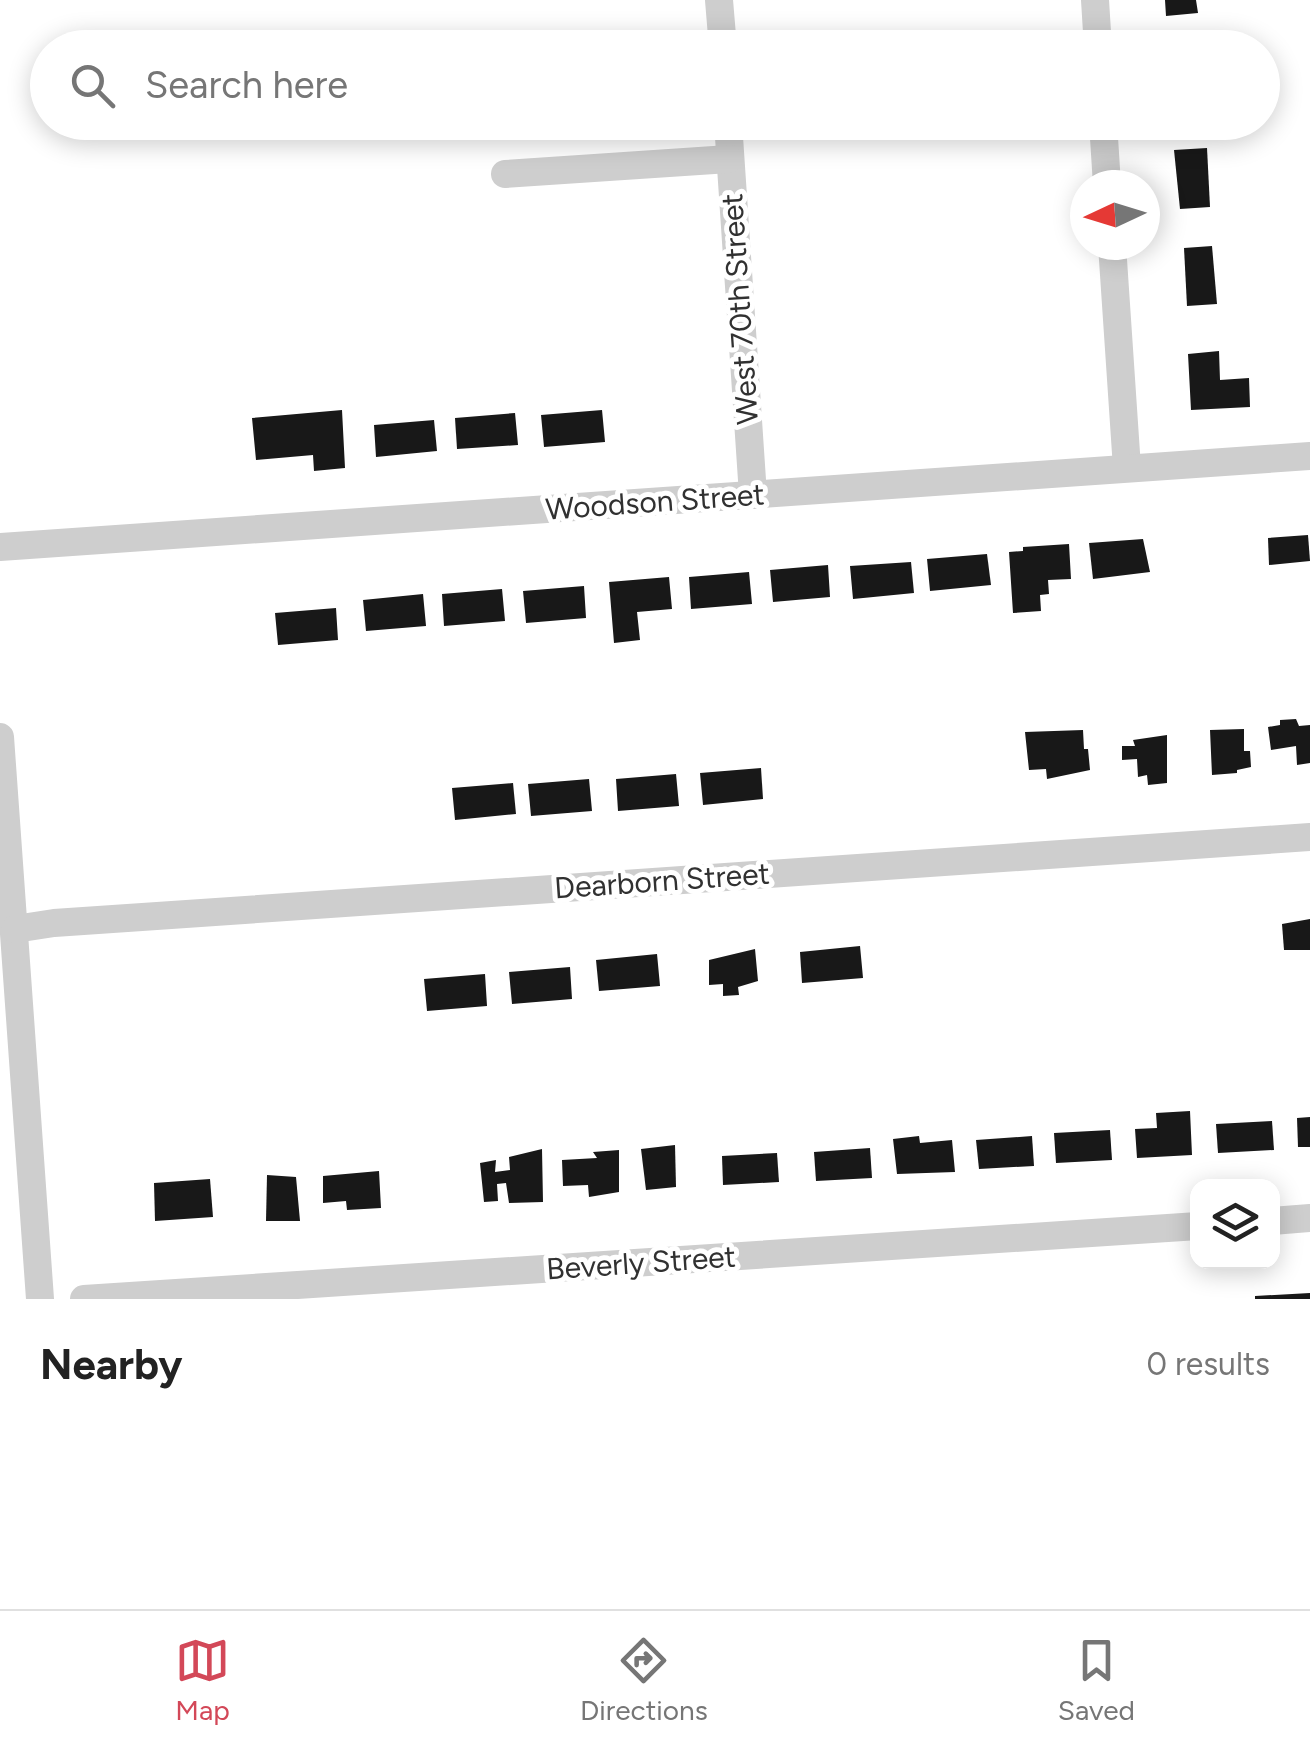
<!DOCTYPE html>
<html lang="en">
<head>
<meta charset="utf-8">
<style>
  body { margin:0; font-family:Figtree,sans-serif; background:#f6f6f6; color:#222 }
  .controls { position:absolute; right:30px; bottom:30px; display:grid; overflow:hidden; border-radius:20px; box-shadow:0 5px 25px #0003 }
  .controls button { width:90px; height:90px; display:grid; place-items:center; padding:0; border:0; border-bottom:2px solid #e0e0e0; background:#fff; color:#222; font:50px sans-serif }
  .compass { position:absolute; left:1070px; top:170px; width:90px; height:90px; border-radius:50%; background:#fff; box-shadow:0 5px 25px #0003; rotate:266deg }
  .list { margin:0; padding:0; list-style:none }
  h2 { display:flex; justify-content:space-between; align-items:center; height:130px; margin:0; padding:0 40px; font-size:42px }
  h2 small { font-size:32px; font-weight:400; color:#767676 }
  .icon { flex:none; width:55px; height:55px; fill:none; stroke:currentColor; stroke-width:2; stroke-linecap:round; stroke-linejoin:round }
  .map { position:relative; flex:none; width:1310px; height:1299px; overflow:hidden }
  .search { position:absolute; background:#fff; box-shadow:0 5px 25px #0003; left:30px; right:30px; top:30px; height:110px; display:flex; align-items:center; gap:25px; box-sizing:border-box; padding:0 35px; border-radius:55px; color:#767676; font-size:38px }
  .sheet { height:310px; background:#fff }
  nav { display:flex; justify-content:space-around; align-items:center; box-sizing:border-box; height:140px; border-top:2px solid #e0e0e0; background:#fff; font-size:28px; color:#767676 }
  nav a { display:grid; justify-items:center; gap:5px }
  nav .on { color:#d34858 }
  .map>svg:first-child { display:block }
  .building { fill:#181818 }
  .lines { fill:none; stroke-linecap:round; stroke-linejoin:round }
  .street { stroke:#cecece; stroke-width:28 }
  .labels { text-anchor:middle; stroke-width:10; stroke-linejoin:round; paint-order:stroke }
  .street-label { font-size:30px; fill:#313131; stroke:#fff }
</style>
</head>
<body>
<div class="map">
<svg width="1310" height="1299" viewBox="0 0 1310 1299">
  <rect width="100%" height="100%" fill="#fff"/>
  <!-- building -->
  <g class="building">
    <polygon points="1165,0 1196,0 1198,13 1166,16"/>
    <polygon points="1207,148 1210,207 1180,209 1174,150"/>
    <polygon points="1212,246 1217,304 1187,306 1184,248"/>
    <polygon points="1219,351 1220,380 1249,378 1250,407 1191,410 1188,354"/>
    <polygon points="342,410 345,468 314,471 313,455 256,460 252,418"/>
    <polygon points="602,410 605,442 544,447 541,415"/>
    <polygon points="515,413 518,445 457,449 455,418"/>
    <polygon points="434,420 437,451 376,457 374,425"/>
    <polygon points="1308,535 1310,561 1269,565 1268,538"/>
    <polygon points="1143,539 1150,572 1093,579 1089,543"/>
    <polygon points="1069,544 1071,579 1048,580 1049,594 1040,595 1041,611 1013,613 1009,552 1023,551 1023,547"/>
    <polygon points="987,554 991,585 930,591 927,559"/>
    <polygon points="911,562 914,593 853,599 850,566"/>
    <polygon points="828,565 830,597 773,602 770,570"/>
    <polygon points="749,572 752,604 691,609 689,577"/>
    <polygon points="669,577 672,609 637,612 640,640 614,643 609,582"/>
    <polygon points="584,586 586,618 526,623 523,591"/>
    <polygon points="502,589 505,621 444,626 442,594"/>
    <polygon points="423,594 426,626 366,631 363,600"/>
    <polygon points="336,608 338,640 278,645 275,613"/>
    <polygon points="1296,719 1299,726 1310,725 1310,763 1297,765 1296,746 1271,750 1268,727 1280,725 1280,720"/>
    <polygon points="1244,729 1244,751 1250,751 1251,767 1237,770 1237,773 1212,775 1210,730"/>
    <polygon points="1083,730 1084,749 1088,749 1090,770 1047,779 1046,769 1029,770 1025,732"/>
    <polygon points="1167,735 1167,783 1148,785 1147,775 1138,777 1137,759 1122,760 1122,746 1135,746 1133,740"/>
    <polygon points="761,768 763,799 703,805 700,773"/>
    <polygon points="676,774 679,806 618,811 616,779"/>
    <polygon points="589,779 592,811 531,816 528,784"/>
    <polygon points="513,783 516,814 455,820 452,788"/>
    <polygon points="1310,919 1310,950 1284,950 1282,924"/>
    <polygon points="860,946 863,978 802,983 800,952"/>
    <polygon points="755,949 758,981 738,987 739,995 723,996 723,984 709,985 709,960"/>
    <polygon points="657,954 660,986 599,991 596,960"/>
    <polygon points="570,967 572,999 512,1004 509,972"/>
    <polygon points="485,974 487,1006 427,1011 424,979"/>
    <polygon points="1190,1111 1192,1155 1137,1158 1135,1129 1157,1128 1156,1113"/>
    <polygon points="1310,1117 1310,1147 1298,1147 1297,1118"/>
    <polygon points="1272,1121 1274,1150 1218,1153 1216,1124"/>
    <polygon points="1110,1130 1112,1160 1056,1163 1054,1133"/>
    <polygon points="919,1136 920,1143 952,1140 955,1172 897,1174 893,1139"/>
    <polygon points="1032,1136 1034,1166 979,1169 976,1140"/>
    <polygon points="675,1145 676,1187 646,1190 641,1149"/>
    <polygon points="870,1148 872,1178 816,1181 814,1152"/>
    <polygon points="542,1149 543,1202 509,1203 506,1183 497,1184 498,1201 484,1202 480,1163 496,1160 495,1172 510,1170 509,1157"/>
    <polygon points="619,1150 619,1192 589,1197 588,1185 563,1186 562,1160 597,1158 593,1152"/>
    <polygon points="777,1153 779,1182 723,1185 722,1156"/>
    <polygon points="379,1171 381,1208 347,1210 346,1201 323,1203 323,1176"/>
    <polygon points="267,1175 296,1177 300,1221 266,1221"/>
    <polygon points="210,1179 213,1217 155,1221 154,1183"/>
    <polygon points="1310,1293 1310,1299 1255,1299 1255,1296"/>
  </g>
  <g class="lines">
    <!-- street -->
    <g class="street">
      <polyline points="719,0 723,48"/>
      <polyline points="1095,0 1098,48"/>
      <polyline points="728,122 753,495"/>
      <polyline points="1103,122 1107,185"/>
      <polyline points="505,174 729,159"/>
      <polyline points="1112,245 1127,468"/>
      <polyline points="0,547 1310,456"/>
      <polyline points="0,737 40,1299"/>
      <polyline points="15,929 54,923 1310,837"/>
      <polyline points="1272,1221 1310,1218"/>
      <polyline points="84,1299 1198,1226"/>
    </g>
  </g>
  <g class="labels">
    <!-- street labels -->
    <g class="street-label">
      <text transform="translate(740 309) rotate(-94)" y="10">West 70th Street</text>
      <text transform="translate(655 502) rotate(-4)" y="10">Woodson Street</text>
      <text transform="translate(662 881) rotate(-4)" y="10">Dearborn Street</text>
      <text transform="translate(641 1263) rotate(-4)" y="10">Beverly Street</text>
    </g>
  </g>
</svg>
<div class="controls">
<button><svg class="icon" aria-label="layers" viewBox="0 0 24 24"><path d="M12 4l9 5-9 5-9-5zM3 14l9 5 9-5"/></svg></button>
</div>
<svg class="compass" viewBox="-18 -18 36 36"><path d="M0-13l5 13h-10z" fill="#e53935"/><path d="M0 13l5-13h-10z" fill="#767676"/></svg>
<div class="search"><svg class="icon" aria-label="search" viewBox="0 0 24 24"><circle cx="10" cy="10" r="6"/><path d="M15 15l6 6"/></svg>Search here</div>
</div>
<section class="sheet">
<h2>Nearby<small>0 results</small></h2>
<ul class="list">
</ul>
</section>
<nav>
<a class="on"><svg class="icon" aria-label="map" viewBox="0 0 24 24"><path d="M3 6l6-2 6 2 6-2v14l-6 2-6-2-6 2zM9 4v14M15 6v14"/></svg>Map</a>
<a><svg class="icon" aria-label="directions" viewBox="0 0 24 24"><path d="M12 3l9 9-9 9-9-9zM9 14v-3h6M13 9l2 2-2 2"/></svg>Directions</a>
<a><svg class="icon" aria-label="saved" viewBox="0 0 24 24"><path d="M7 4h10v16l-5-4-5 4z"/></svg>Saved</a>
</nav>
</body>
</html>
